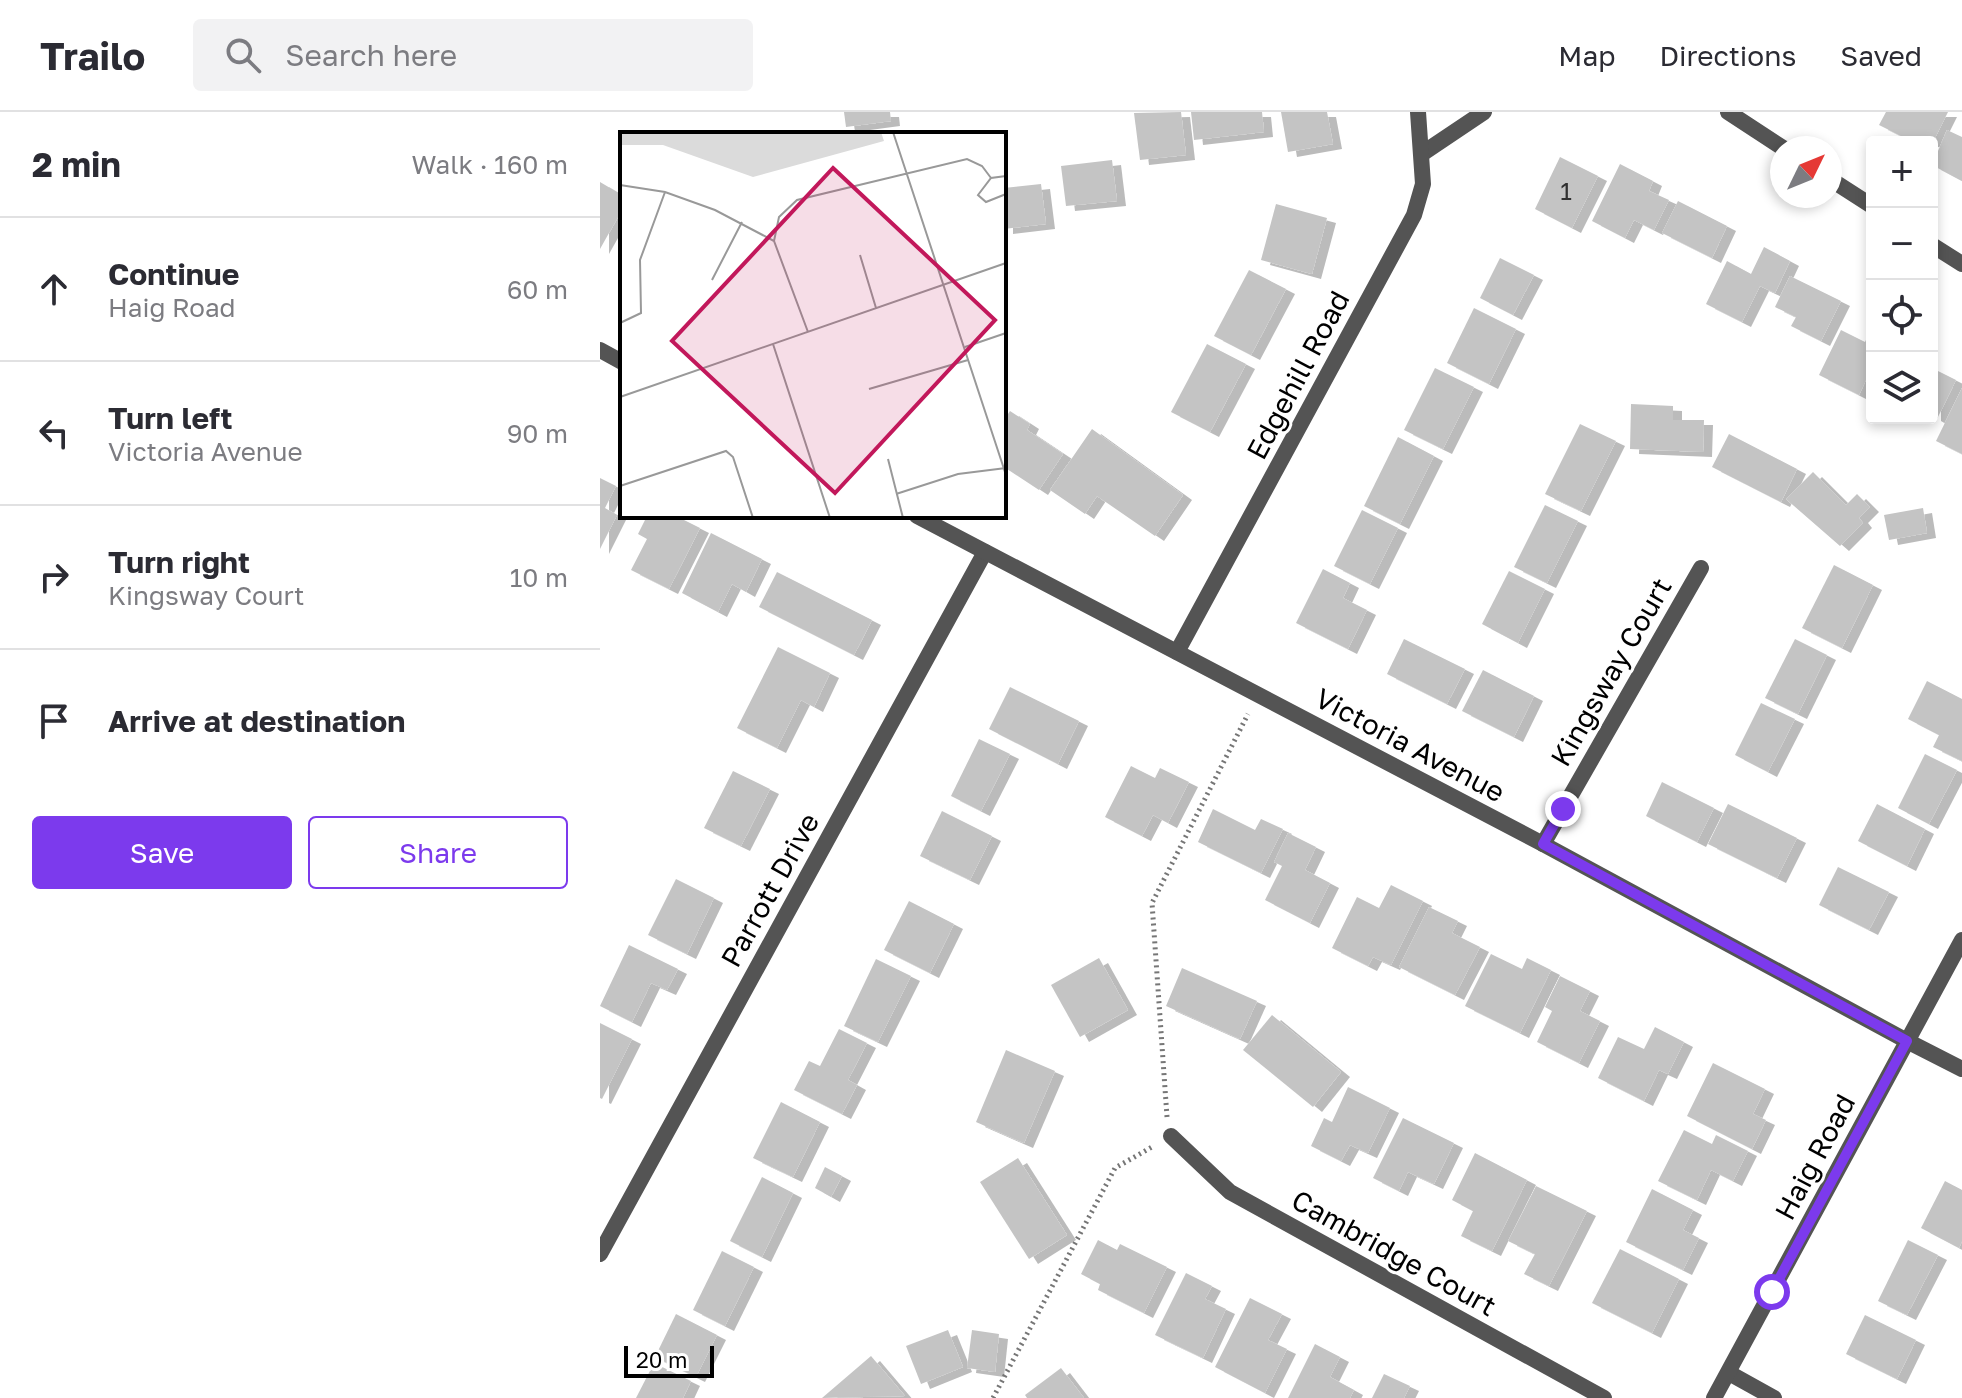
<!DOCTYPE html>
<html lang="en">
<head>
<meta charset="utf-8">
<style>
  body { margin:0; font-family:"Golos Text",sans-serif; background:#f2f2f3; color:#2b2b33 }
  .controls { position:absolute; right:24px; top:24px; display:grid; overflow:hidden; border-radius:8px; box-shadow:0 4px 12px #0003 }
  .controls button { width:72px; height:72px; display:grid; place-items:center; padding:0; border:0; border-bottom:2px solid #e1e1e2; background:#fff; color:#2b2b33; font:40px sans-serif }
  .compass { position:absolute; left:1170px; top:24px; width:72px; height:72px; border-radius:50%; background:#fff; box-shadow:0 4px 12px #0003; rotate:47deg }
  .scale { position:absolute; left:24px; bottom:20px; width:90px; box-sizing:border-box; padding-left:8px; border:4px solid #000; border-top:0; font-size:22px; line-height:28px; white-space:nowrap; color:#000; -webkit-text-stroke:6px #fff; paint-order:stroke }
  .stop { position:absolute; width:24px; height:24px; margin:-18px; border:6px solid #7c3aed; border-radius:50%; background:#fff }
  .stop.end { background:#7c3aed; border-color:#fff; box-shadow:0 2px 8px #0008 }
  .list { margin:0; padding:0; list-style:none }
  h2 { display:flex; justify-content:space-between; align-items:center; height:104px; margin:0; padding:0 32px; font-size:34px }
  h2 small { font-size:26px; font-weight:400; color:#7c7c81 }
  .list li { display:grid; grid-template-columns:52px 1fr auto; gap:24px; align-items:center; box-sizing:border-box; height:144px; padding:0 32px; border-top:2px solid #e1e1e2 }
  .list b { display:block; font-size:30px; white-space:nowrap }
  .list p { margin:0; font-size:26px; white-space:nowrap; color:#7c7c81 }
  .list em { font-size:26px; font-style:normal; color:#7c7c81 }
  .actions { display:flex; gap:16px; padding:24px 32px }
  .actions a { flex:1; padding:18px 0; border:2px solid #7c3aed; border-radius:8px; text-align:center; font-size:28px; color:#7c3aed }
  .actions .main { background:#7c3aed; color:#fff }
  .icon { flex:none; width:44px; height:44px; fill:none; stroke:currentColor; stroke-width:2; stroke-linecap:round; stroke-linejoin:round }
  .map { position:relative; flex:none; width:1362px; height:1286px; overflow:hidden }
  header { display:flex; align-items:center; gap:48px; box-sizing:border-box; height:112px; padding:0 40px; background:#fff; border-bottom:2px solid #e1e1e2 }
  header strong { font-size:38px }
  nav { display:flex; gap:44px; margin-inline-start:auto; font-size:28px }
  .search { width:560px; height:72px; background:#f2f2f3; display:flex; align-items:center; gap:20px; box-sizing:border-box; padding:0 28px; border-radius:8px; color:#7c7c81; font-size:30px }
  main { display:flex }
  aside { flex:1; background:#fff }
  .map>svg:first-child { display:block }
  .building { fill:#c4c4c4; filter:url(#shadow) }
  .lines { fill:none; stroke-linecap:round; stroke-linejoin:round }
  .path { stroke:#767676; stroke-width:5; stroke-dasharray:2 4; stroke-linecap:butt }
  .minor { stroke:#545454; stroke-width:16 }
  .tertiary { stroke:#545454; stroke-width:16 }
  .route { stroke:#7c3aed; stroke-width:10 }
  .labels { text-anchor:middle; stroke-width:6; stroke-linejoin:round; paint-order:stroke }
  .number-label { font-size:24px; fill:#313131 }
  .street-label { font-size:28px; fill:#000; stroke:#fff }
  .inset-road { fill:none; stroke:#999; stroke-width:2 }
  .view { fill:#c2185b; fill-opacity:0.15; stroke:#c2185b; stroke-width:4 }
  .inset-edge { fill:none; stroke:#000; stroke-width:4 }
</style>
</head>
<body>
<header>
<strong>Trailo</strong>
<div class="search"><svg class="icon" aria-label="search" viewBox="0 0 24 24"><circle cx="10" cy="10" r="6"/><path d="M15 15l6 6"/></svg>Search here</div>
<nav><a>Map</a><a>Directions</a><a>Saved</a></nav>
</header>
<main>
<aside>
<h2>2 min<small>Walk · 160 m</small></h2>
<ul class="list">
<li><svg class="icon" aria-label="ahead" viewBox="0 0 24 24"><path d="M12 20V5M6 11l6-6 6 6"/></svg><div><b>Continue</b><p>Haig Road</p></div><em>60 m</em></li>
<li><svg class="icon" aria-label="left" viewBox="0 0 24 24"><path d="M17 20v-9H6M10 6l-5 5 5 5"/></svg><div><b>Turn left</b><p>Victoria Avenue</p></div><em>90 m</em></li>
<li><svg class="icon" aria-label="right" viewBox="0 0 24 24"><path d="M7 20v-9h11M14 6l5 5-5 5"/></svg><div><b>Turn right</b><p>Kingsway Court</p></div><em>10 m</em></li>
<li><svg class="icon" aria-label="arrive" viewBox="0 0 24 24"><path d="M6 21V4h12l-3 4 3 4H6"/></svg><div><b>Arrive at destination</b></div></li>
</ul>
<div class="actions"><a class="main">Save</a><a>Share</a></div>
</aside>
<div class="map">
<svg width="1362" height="1286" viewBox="0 0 1362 1286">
  <defs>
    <filter id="shadow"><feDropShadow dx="9" dy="5" stdDeviation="0" flood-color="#0004"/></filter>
  </defs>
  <rect width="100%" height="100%" fill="#fff"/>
  <!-- building -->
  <g class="building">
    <polygon points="244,0 290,0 291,9 246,15"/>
    <polygon points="581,0 586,43 540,48 534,1"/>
    <polygon points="591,0 662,0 664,20 594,28"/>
    <polygon points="681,0 727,0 733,32 688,40"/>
    <polygon points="1286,0 1348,0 1333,30 1313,30 1279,13"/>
    <polygon points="1347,18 1362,25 1362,69 1332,53"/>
    <polygon points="960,45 998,64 972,116 935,97"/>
    <polygon points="512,48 517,89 466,94 461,54"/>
    <polygon points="1020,52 1053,69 1049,79 1069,88 1054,118 1034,108 1025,126 992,109"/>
    <polygon points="0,70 22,83 22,98 0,137"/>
    <polygon points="441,72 446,112 404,117 404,76"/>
    <polygon points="1078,89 1127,114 1112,146 1062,121"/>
    <polygon points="676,92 727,106 712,162 661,148"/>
    <polygon points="1164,135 1190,149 1175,181 1160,174 1142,210 1106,192 1127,149 1151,162"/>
    <polygon points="900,146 934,163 913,203 880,186"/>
    <polygon points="649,158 686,177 651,243 614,224"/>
    <polygon points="1190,164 1241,189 1221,229 1191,214 1196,205 1175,195"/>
    <polygon points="874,196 916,217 889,272 847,251"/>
    <polygon points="1272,215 1272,255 1259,283 1219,263 1241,218 1265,230"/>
    <polygon points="607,232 646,252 610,320 571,300"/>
    <polygon points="835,256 874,275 843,337 804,318"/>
    <polygon points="1332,256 1356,268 1337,307 1332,304"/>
    <polygon points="1362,276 1362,342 1336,329"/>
    <polygon points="1031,292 1073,294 1073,308 1104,308 1103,340 1030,337"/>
    <polygon points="410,299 430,312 427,318 463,342 439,378 404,355 404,308"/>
    <polygon points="980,312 1016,329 981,399 945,382"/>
    <polygon points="492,317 583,383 555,424 497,384 485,402 450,378"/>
    <polygon points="1129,322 1197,357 1181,390 1112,355"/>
    <polygon points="798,325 834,344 800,412 764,394"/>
    <polygon points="1213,360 1246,393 1257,382 1270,395 1259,406 1263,411 1240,434 1186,387"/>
    <polygon points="0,366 16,374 5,396 17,403 0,437"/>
    <polygon points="945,393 978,409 947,471 914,455"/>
    <polygon points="1323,396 1327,421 1289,428 1284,403"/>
    <polygon points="762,398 798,416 770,472 734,454"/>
    <polygon points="47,404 76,404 100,416 69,477 31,458 47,427 38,422"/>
    <polygon points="111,421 162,447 146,480 132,472 118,500 82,481"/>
    <polygon points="1234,453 1273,473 1242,536 1202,516"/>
    <polygon points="723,457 750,471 743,486 767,498 748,537 696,511"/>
    <polygon points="909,459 945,477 918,531 882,512"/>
    <polygon points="177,460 272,508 254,543 159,495"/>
    <polygon points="804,527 865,557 847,592 787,562"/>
    <polygon points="1195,527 1227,543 1198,602 1165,586"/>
    <polygon points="178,535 230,561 214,595 201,588 177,636 137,616"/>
    <polygon points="883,558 934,584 914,625 862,599"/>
    <polygon points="1327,569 1362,587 1362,649 1333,635 1339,623 1308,607"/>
    <polygon points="410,575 479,609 458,652 389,617"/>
    <polygon points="1161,591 1195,607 1168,660 1135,643"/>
    <polygon points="379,627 410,642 381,699 351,684"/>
    <polygon points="1325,642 1357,658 1329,712 1298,696"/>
    <polygon points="531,654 555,666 560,656 589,670 568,711 553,703 542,724 505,705"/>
    <polygon points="133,659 170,677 141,734 104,716"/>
    <polygon points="1062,670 1114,696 1097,730 1046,704"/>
    <polygon points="1128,692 1197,726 1177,766 1108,732"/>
    <polygon points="1277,692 1325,717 1307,754 1258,729"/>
    <polygon points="613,697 655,718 661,707 683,717 661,761 598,730"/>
    <polygon points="342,699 392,724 370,768 320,744"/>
    <polygon points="688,721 716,735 705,758 730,771 710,811 665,788 682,754 674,750"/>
    <polygon points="1238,755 1289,780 1269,818 1219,793"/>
    <polygon points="76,767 114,786 87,842 48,823"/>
    <polygon points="791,773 823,789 791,853 773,845 768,854 732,836 757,785 779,796"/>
    <polygon points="309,789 354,812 330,861 284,838"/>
    <polygon points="829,795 858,809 852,821 880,835 855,883 799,855"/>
    <polygon points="29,833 78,857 67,878 51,871 32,910 0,894"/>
    <polygon points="891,842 922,857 927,846 951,858 920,921 865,894"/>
    <polygon points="499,846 528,898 480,925 451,873"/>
    <polygon points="276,847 311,864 278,930 244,914"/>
    <polygon points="582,856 657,889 640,927 566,894"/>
    <polygon points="960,864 990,879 980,899 1000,909 979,951 937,930 952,899 945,895"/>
    <polygon points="672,903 741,960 713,995 643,938"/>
    <polygon points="0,911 32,927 2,987 0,986"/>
    <polygon points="1055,915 1084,930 1068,962 1059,958 1044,989 998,966 1018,925 1044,937"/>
    <polygon points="239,917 267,931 248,968 257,973 242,1002 194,978 209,949 220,954"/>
    <polygon points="406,938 455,959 424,1031 376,1010"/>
    <polygon points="1113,951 1165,977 1153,1002 1166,1008 1152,1037 1087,1004"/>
    <polygon points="748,975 790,996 768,1041 750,1033 741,1049 711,1034 724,1006 732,1010"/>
    <polygon points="181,990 220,1010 193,1065 153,1046"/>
    <polygon points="803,1006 854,1031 834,1072 808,1060 799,1079 773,1066"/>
    <polygon points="1084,1018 1112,1032 1116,1023 1148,1039 1133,1069 1111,1058 1097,1088 1058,1069"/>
    <polygon points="875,1041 927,1068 892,1139 861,1124 873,1099 852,1088"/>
    <polygon points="418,1046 467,1123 429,1147 380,1070"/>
    <polygon points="225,1055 242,1064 231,1085 215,1076"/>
    <polygon points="162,1065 193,1081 162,1145 130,1129"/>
    <polygon points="1345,1069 1362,1078 1362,1129 1359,1136 1321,1116"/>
    <polygon points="936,1074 987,1099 949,1174 924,1162 935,1142 908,1129"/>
    <polygon points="1052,1077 1093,1098 1083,1118 1099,1126 1083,1158 1026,1130"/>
    <polygon points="498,1128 517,1138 520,1132 567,1155 544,1201 498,1178 500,1172 481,1162"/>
    <polygon points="1308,1128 1338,1143 1307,1203 1278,1189"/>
    <polygon points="1020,1137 1079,1167 1052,1221 992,1191"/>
    <polygon points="122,1139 154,1155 125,1214 93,1198"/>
    <polygon points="586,1161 612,1174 605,1187 626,1197 603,1246 555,1223"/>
    <polygon points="650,1186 682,1202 668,1228 687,1237 665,1281 615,1255"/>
    <polygon points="76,1202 117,1223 96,1265 55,1245"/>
    <polygon points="1265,1203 1316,1228 1297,1267 1246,1242"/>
    <polygon points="348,1218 363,1255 321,1272 306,1234"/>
    <polygon points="372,1218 399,1222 395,1260 367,1256"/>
    <polygon points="715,1232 740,1245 730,1265 754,1278 750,1286 688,1286"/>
    <polygon points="271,1244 305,1284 222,1286"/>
    <polygon points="54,1251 91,1269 83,1286 36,1286"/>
    <polygon points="461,1256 484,1286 427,1286 425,1283"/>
    <polygon points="784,1262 810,1274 804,1286 772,1286"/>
  </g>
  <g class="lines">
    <!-- path -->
    <g class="path">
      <polyline points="567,1005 552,791 648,602"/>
      <polyline points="393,1286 515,1056 552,1035"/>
    </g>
    <!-- minor -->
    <g class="minor">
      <polyline points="1128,0 1183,36"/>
      <polyline points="823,41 884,0"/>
      <polyline points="1230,67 1272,94"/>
      <polyline points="1332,133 1362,152"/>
      <polyline points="577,540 814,103 823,72 818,0"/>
      <polyline points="943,732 1101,456"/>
      <polyline points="1307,929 1362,957"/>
      <polyline points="571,1024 630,1080 1004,1286"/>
      <polyline points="0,1142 385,440"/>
      <polyline points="1129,1261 1174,1286"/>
    </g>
    <!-- tertiary -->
    <g class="tertiary">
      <polyline points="0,238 22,250"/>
      <polyline points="317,404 943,732 1307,929"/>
      <polyline points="1114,1286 1362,828"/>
    </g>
  </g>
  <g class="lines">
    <!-- route -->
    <polyline class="route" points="963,697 943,732 1307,929 1172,1180"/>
  </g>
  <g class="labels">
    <!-- number labels -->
    <g class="number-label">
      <text x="966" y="88">1</text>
    </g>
    <!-- street labels -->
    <g class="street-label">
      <text transform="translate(698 263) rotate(-62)" y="10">Edgehill Road</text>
      <text transform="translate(1011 560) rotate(-60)" y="10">Kingsway Court</text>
      <text transform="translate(810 633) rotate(28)" y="10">Victoria Avenue</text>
      <text transform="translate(170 778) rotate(-61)" y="10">Parrott Drive</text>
      <text transform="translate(1215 1045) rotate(-62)" y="10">Haig Road</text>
      <text transform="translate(794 1141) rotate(29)" y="10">Cambridge Court</text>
    </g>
  </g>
  <!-- overview -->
  <g transform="translate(20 20)">
    <rect width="386" height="386" fill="#fff"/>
    <path d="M0,0H261L264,9L133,45L43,13H0Z" fill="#dbdbdb"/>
    <path class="inset-road" d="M273,0L386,343M386,44L371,46L358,63L366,70L386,62M0,53L45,60L95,78L154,109L188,200M154,109L159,85L177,68L347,27L362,34L371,46M240,123L256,176M92,148L122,90M0,191L21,181L20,128L45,60M153,212L210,386M345,215L386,201M249,257L348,228M0,265L386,131M268,327L283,386M0,354L106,319L113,325L133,386M276,362L338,342L386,336"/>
    <path class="view" d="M213,36L375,188L215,361L52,209Z"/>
    <rect width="386" height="386" class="inset-edge"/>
  </g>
</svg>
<div class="controls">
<button>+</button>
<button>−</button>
<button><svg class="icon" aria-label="locate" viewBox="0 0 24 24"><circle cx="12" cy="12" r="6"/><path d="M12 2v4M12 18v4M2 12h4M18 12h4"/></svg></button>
<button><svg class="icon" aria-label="layers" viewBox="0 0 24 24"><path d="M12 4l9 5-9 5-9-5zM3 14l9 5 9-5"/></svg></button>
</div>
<svg class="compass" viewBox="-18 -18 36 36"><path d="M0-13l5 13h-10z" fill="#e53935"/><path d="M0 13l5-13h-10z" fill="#7c7c81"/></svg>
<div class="scale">20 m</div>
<div class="stop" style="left:1172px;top:1180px"></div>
<div class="stop end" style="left:963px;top:697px"></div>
</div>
</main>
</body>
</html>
